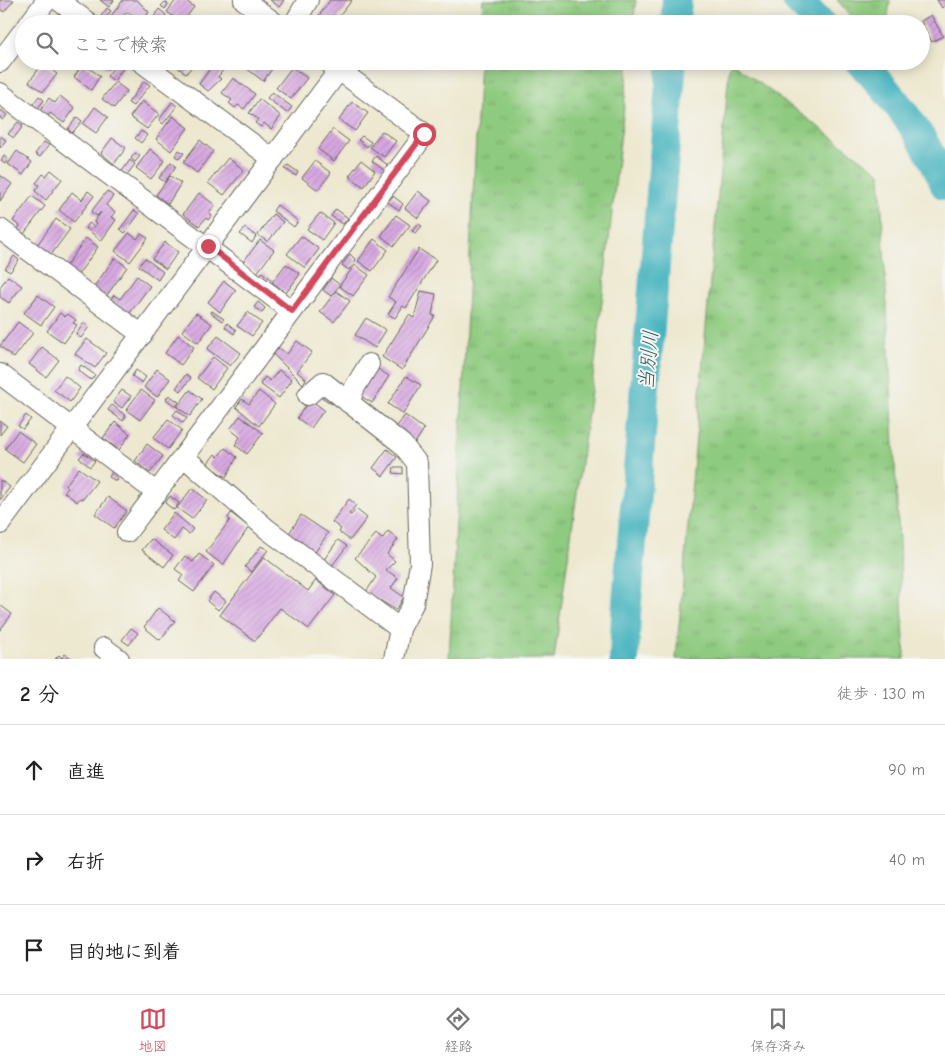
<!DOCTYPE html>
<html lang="ja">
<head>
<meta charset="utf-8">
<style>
  body { margin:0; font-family:"Comic Neue","Klee One",sans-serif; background:#f2f2f2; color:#222 }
  .stop { position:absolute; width:15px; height:15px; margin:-11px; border:4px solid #d1495b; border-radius:50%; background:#fff }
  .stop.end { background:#d1495b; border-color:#fff; box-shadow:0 1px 5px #0008 }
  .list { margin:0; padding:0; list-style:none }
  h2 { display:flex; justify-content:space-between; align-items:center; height:65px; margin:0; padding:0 20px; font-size:21px }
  h2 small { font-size:16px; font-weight:400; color:#767676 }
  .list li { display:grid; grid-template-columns:32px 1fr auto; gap:15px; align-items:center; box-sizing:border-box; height:90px; padding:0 20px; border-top:1px solid #e0e0e0 }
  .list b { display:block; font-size:19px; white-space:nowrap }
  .list em { font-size:16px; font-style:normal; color:#767676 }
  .icon { flex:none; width:28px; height:28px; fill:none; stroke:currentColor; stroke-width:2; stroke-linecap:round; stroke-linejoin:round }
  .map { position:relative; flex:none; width:945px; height:659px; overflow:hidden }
  .search { position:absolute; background:#fff; box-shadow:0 2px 12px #0003; left:15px; right:15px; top:15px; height:55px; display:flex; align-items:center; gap:12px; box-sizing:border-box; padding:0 18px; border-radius:28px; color:#767676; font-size:19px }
  .sheet { height:335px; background:#fff }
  nav { display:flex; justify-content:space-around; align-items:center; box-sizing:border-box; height:70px; border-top:1px solid #e0e0e0; background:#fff; font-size:14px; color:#767676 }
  nav a { display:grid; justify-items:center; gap:2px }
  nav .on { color:#d1495b }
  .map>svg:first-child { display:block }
  .grass { fill:url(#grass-tufts); stroke:#55734e }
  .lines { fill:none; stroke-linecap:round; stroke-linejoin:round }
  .river { stroke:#43b2be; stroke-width:30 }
  .building { fill:url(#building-hatch) }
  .minor-casing { stroke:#65635b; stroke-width:22 }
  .minor { stroke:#fff; stroke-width:20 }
  .route { stroke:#d1495b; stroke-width:6 }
  .labels { text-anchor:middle; stroke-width:4; stroke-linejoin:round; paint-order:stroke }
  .water-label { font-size:20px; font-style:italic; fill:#2e6065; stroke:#f6f6f2 }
</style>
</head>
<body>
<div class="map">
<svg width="945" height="659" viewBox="0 0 945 659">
  <defs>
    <pattern id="grass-tufts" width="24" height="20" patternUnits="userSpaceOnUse" patternTransform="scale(1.25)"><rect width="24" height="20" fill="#8eca7f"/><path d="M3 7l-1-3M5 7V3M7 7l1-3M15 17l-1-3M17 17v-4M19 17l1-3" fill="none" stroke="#7aad6d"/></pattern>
    <pattern id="building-hatch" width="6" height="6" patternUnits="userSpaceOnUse" patternTransform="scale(1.25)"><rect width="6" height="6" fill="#d7a8e1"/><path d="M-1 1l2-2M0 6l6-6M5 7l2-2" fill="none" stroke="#b890c0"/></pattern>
  </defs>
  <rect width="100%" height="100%" fill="#f6f6f2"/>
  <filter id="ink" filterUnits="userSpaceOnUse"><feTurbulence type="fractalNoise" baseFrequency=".02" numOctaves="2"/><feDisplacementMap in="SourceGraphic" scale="10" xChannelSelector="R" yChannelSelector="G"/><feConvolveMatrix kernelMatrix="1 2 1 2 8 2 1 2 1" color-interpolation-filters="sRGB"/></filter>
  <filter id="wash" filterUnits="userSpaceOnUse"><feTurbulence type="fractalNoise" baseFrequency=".0096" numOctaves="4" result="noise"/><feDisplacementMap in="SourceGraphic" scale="20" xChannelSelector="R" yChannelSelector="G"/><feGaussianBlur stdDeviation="1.12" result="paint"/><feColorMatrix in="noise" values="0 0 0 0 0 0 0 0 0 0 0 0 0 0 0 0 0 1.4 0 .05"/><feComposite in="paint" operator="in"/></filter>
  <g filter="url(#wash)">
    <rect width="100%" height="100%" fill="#ede8cf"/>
    <!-- grass -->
    <g class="grass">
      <polygon points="483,0 636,0 633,24 481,24"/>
      <polygon points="837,0 890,0 887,24 858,24"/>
      <polygon points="480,61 629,61 596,355 554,659 449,659"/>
      <polygon points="730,61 880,173 905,659 676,659"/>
    </g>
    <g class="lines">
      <!-- river -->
      <g class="river">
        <polyline points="797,0 821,24"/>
        <polyline points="675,24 677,0"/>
        <path d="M859,61C891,92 929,143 945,185"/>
        <polyline points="624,659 626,614 672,61"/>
      </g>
    </g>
    <g id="blocks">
      <!-- building -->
      <g class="building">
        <polygon points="0,0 14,0 4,12 0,9"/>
        <polygon points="100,0 114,0 109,7"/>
        <polygon points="123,0 137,0 149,12 143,20 127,12 120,20 122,24 105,24"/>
        <polygon points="176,0 185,0 194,7 182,23 167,12"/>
        <polygon points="270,0 284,0 279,7"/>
        <polygon points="330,0 352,0 338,18 341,20 338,24 313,24"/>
        <polygon points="937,0 945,0 945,6 942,8"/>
        <polygon points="165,2 168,4 165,9 161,6"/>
        <polygon points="107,8 111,11 105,19 101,16"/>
        <polygon points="159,9 166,15 164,19 160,16 158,20 154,17"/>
        <polygon points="931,15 943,36 932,42 921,21"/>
        <polygon points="208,17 218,24 203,24"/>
        <polygon points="57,61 68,61 64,66"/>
        <polygon points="104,61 114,61 108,69 101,65"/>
        <polygon points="161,61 169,61 165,67 160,63"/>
        <polygon points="178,61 196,61 186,74 175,65"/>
        <polygon points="251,61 271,61 275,65 263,81 246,68"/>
        <polygon points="118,62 124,67 114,81 107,76"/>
        <polygon points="43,63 57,74 43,92 29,82"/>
        <polygon points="214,63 223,70 218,77 221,79 208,91 199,84"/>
        <polygon points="83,64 100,76 91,90 74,77"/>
        <polygon points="292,67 307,78 291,99 276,88"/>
        <polygon points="233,78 255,94 244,109 238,105 235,108 229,103 232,100 222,93"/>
        <polygon points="144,81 150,85 133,106 128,103"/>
        <polygon points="115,82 127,91 114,108 102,99"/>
        <polygon points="272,92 292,107 287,113 267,98"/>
        <polygon points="39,96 44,100 36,111 31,107"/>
        <polygon points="60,96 75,108 64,123 50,113 47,117 40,111 49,98 55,103"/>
        <polygon points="259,99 281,116 271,129 264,123 261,127 255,123 258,119 249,113"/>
        <polygon points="142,101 159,114 147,129 130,117"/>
        <polygon points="172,102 177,106 163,124 159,120"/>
        <polygon points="352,102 368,113 355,131 339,120"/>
        <polygon points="95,107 108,117 96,133 83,124"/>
        <polygon points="1,110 7,115 3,120 0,118"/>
        <polygon points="173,116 188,128 171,151 156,139"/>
        <polygon points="77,117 82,121 72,133 68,129"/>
        <polygon points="18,122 23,126 14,138 8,134"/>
        <polygon points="333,129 349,141 334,161 318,149"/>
        <polygon points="141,131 147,135 141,143 135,138"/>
        <polygon points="382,131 396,141 384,157 370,147"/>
        <polygon points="0,136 6,140 0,148"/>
        <polygon points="362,136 371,142 367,147 358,140"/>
        <polygon points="112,138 126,148 114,164 101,153"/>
        <polygon points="200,140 213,151 197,173 183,162"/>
        <polygon points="44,142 49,145 40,157 35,154"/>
        <polygon points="150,149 165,161 151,179 136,168"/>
        <polygon points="179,150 184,153 179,159 175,156"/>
        <polygon points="17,151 32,162 23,175 8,164"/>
        <polygon points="135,153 140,156 135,162 131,158"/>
        <polygon points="4,156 8,159 5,164 1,161"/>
        <polygon points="376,156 389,166 385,171 372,161"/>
        <polygon points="228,158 244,170 224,195 208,183"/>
        <polygon points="130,160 135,164 127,175 122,171"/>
        <polygon points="361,160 375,171 364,187 349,176"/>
        <polygon points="315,161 331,173 318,190 302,178"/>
        <polygon points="171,162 176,166 165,182 159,178"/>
        <polygon points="288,165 298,172 296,176 285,169"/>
        <polygon points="51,170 62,179 46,200 35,191 39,185 36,183 43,174 46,176"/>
        <polygon points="0,175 12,184 0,201"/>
        <polygon points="170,176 181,183 168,204 156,195"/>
        <polygon points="88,191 94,196 74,222 59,210 72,192 82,200"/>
        <polygon points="107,191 113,196 106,205 115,212 111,217 116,220 101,241 86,228 89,223 94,227 96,224 94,222 101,212 97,216 91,212"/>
        <polygon points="418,191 431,201 418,218 405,208"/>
        <polygon points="199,193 215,205 209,213 212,215 208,220 206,218 199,226 183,214"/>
        <polygon points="32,196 45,206 23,235 17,230 20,226 13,221"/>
        <polygon points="393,196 403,204 399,210 388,202"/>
        <polygon points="277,205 298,221 294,227 273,211"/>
        <polygon points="336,209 348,218 343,224 331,216"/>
        <polygon points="134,210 139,214 125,233 120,229"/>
        <polygon points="320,213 334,223 322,240 307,229"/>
        <polygon points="273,214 283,222 268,242 258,235"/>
        <polygon points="396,215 410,225 394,246 381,236"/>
        <polygon points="56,219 70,229 51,255 37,245"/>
        <polygon points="418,224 422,226 416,233 412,231"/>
        <polygon points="245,228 256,236 252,243 240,234"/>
        <polygon points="129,233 137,239 141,234 148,238 130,262 115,251"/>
        <polygon points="301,236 319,249 305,268 287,254"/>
        <polygon points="86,238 98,247 77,276 65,267"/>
        <polygon points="374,239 388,250 372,271 358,261"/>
        <polygon points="260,240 274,250 257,273 243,262"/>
        <polygon points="165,242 178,252 166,269 152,259"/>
        <polygon points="419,249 436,260 406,308 403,306 395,318 388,314 396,302 388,297"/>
        <polygon points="350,254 356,260 349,270 342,265"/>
        <polygon points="14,256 19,260 10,272 5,269"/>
        <polygon points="115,258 127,267 105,298 92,289"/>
        <polygon points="145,258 163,272 158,280 139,266"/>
        <polygon points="286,264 300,274 286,293 272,282"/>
        <polygon points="355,265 369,275 353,296 339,286"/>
        <polygon points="262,272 271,279 269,282 260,276"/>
        <polygon points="8,276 22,286 9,303 0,297 0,287"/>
        <polygon points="137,276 150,286 129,314 110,300 114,295 120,299"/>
        <polygon points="331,278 340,285 331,296 323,290"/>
        <polygon points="224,281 236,290 220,312 208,302"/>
        <polygon points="336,291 350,301 334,322 320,312"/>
        <polygon points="421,291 436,294 432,315 435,316 402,370 382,357 409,315 414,318"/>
        <polygon points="38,295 54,307 41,325 24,313"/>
        <polygon points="258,302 265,308 262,313 254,307"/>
        <polygon points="212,311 224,319 222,321 211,313"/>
        <polygon points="248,312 262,323 252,336 237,326"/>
        <polygon points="60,313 65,317 68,314 76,320 73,323 77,325 64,343 47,331"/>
        <polygon points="196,313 212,324 198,343 182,331"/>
        <polygon points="366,318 386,330 375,348 355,335"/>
        <polygon points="18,322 33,333 14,358 0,346"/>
        <polygon points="84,323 89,327 81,338 76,334"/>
        <polygon points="227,323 236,330 234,334 225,327"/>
        <polygon points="178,335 194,347 181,365 165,353"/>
        <polygon points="218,336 241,353 230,366 207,349"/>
        <polygon points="87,339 106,353 95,368 75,354"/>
        <polygon points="297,341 312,352 297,372 306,379 303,384 273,354 279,348 287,354"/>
        <polygon points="42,347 59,360 46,377 29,364"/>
        <polygon points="213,357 227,368 212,389 197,378"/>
        <polygon points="81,365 95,375 91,380 78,370"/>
        <polygon points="373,366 389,376 372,403 356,393"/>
        <polygon points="157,369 170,379 157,397 144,387"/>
        <polygon points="136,370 146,377 142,383 132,376"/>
        <polygon points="279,370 292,380 279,398 260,384 265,377 270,381"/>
        <polygon points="186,374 191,378 181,391 176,388"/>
        <polygon points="65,376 80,388 70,402 54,390"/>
        <polygon points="406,376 421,385 403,414 388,404"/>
        <polygon points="122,390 131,396 122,408 113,402"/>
        <polygon points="141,390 155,400 140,420 126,410"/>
        <polygon points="190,390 202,399 190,416 177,407"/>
        <polygon points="259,391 275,404 259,426 236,407 242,399 249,404"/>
        <polygon points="324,391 336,399 332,404 320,396"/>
        <polygon points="169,395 179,402 176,407 166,399"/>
        <polygon points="310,399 324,410 311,428 297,418"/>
        <polygon points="112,405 126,416 123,421 108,410"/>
        <polygon points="177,410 187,418 183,423 173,415"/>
        <polygon points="26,415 31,419 23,429 18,426"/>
        <polygon points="405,415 424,429 415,443 395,429"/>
        <polygon points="240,416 263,433 247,454 235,445 240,437 230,429"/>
        <polygon points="168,419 182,430 168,449 153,438"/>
        <polygon points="0,421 7,426 0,435"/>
        <polygon points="115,422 130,434 119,450 103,438"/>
        <polygon points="18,431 36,444 23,462 5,449"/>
        <polygon points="147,444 163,456 150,473 135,461"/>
        <polygon points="225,448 237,457 226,477 210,467 208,463 215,454 218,457"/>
        <polygon points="387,449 397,457 383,476 373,468"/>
        <polygon points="84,453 95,461 90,467 79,458"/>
        <polygon points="394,467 403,467 403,474 393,473"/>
        <polygon points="79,468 97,481 83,499 80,498 77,502 64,492 68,488 65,486"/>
        <polygon points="113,471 119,476 116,481 109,477"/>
        <polygon points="0,480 10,487 0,500"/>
        <polygon points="192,488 207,500 192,519 177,508"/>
        <polygon points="170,496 179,503 174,510 165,503"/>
        <polygon points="108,497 127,511 114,528 95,514"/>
        <polygon points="349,499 356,505 349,514 351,515 356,509 367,518 350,540 339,532 341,529 332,522"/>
        <polygon points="174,513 193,529 189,534 182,529 174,540 161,530"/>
        <polygon points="231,513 249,527 223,565 206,552 230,520 228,518"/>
        <polygon points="301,515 328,533 311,558 299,550 303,543 294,537 286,538"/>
        <polygon points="388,531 398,539 387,554 395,561 386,570 398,578 391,588 404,597 396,610 366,592 376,577 355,558 376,534 382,539"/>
        <polygon points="151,539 173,555 164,567 142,550"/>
        <polygon points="338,540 347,546 331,567 323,561"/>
        <polygon points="261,546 268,550 251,572 245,567"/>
        <polygon points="199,554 214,565 194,592 179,581 183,575 175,569 185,556 193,562"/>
        <polygon points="264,557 308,591 316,580 335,595 309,629 280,608 255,641 220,615"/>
        <polygon points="214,592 226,601 218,610 207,601"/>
        <polygon points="0,605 12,614 0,630"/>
        <polygon points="158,608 175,621 160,640 144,627"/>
        <polygon points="131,628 138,633 129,645 122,640"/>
        <polygon points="65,654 72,659 55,659 59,655 62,658"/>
      </g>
    </g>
  </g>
  <g filter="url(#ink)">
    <use href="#blocks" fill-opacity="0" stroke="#65635b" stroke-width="1"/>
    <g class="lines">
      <defs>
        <g id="minor">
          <polyline points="58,0 90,24"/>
          <polyline points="244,0 276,24"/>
          <polyline points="29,24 47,0"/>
          <polyline points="294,24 308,0"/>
          <polyline points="140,61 273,159"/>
          <polyline points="0,62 24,30"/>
          <polyline points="0,93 292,311"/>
          <polyline points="0,229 142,335"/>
          <polyline points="0,374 157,493"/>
          <polyline points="308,395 323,382 402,444 417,463 420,564 413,604 400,629"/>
          <polyline points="349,403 355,387 369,364"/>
          <polyline points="184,457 267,529 400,629 394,659"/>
          <polyline points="0,524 339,70"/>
          <polyline points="127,532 425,134 327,61"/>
          <polyline points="104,648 119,659"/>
        </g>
      </defs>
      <!-- minor casing -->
      <use href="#minor" class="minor-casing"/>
      <!-- minor -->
      <use href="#minor" class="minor"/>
    </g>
  </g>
  <g class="lines" filter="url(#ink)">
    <!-- route -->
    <polyline class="route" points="208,246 292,311 424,134"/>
  </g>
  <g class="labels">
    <!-- water labels -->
    <g class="water-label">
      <text transform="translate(648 360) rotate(-85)" y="7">当別川</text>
    </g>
  </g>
</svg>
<div class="stop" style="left:424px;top:134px"></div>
<div class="stop end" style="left:208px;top:246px"></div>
<div class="search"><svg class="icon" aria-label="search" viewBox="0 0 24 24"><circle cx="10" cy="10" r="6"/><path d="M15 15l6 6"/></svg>ここで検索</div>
</div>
<section class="sheet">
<h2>2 分<small>徒歩 · 130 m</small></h2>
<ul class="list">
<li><svg class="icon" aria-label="ahead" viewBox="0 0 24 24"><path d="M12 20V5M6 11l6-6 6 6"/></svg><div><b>直進</b></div><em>90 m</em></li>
<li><svg class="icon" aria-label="right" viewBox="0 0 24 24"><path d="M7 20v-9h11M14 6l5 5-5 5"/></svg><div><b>右折</b></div><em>40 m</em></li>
<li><svg class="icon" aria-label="arrive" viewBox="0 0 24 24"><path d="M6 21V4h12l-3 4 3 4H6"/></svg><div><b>目的地に到着</b></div></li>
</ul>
</section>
<nav>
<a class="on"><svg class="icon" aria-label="map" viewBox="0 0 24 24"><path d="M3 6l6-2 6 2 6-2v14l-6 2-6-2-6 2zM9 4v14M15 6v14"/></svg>地図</a>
<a><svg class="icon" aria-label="directions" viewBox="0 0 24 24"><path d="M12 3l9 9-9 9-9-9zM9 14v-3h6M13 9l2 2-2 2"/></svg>経路</a>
<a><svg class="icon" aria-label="saved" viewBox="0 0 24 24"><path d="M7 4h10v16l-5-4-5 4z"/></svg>保存済み</a>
</nav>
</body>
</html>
